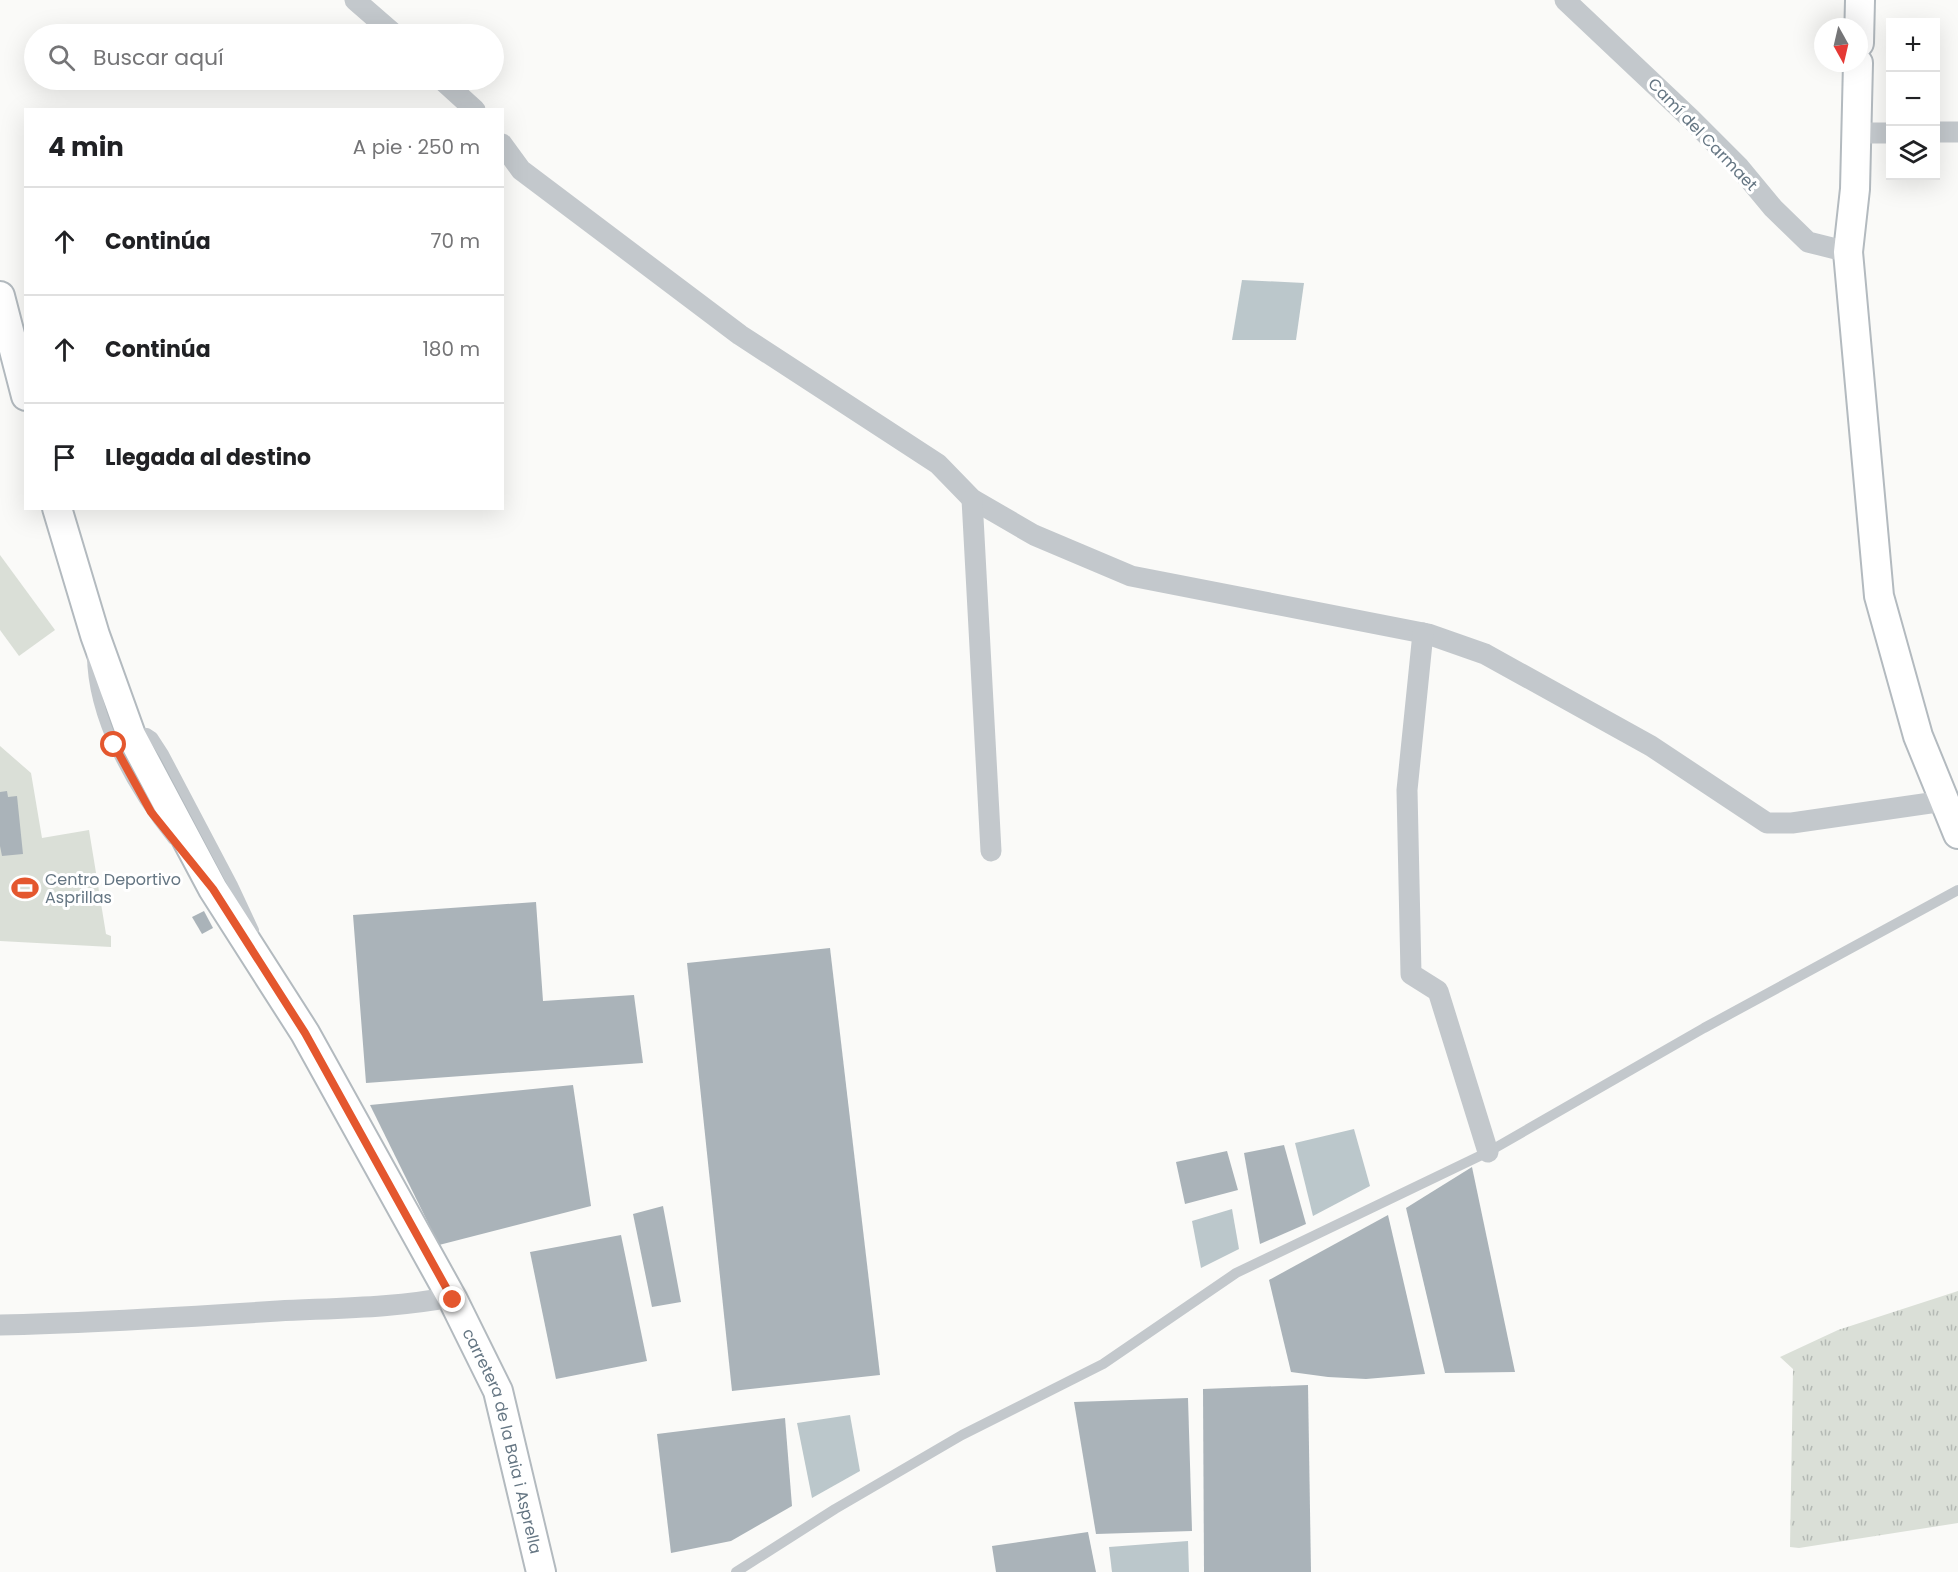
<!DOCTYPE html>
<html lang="es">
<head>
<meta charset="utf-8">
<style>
  body { margin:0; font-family:Poppins,sans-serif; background:#f6f6f6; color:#202124 }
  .controls { position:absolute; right:18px; top:18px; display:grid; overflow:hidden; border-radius:0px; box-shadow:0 6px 24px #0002 }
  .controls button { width:54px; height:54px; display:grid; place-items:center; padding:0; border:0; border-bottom:2px solid #e0e0e0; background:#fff; color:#202124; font:30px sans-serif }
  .compass { position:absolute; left:1814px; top:18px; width:54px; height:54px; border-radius:50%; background:#fff; box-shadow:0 6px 24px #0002; rotate:172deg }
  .stop { position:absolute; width:18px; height:18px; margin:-14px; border:4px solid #e4572e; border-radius:50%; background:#fff }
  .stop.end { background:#e4572e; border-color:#fff; box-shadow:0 2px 6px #0008 }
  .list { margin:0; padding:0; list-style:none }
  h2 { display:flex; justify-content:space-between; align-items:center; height:78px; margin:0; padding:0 24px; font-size:26px }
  h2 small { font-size:20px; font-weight:400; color:#757577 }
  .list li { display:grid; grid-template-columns:39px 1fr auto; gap:18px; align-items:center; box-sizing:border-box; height:108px; padding:0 24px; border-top:2px solid #e0e0e0 }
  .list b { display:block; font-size:22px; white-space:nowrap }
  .list em { font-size:20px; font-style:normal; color:#757577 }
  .icon { flex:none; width:33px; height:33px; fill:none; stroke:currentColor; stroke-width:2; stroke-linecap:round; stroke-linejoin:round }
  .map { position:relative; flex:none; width:1958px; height:1572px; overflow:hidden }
  .search { position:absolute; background:#fff; box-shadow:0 6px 24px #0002; left:24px; top:24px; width:480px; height:66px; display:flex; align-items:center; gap:15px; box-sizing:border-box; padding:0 21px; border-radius:33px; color:#757577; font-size:22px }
  .panel { position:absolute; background:#fff; box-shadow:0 6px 24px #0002; left:24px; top:108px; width:480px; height:402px; border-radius:0px }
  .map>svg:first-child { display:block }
  .grass { fill:url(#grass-tufts) }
  .pitch { fill:#dadfd7 }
  .water { fill:#bbc7cb }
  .building { fill:#aab3b9 }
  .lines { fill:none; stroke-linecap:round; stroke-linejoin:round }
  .secondary-casing { stroke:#b3babf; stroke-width:32 }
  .lane { stroke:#c3c8cc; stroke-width:10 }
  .street { stroke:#c3c8cc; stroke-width:21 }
  .secondary { stroke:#fff; stroke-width:28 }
  .route { stroke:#e4572e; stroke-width:8 }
  .labels { text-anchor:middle; stroke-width:6; stroke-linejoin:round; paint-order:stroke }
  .street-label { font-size:16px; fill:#657683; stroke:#fff }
  .poi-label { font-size:16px; fill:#657683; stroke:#fff; text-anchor:start }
</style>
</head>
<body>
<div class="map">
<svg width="1958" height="1572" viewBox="0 0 1958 1572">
  <defs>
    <pattern id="grass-tufts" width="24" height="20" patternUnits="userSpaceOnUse" patternTransform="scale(1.5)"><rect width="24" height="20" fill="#dadfd7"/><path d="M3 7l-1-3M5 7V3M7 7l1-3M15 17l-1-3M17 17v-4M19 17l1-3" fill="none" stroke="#b4b9b4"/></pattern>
  </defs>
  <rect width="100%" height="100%" fill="#fafaf8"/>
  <!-- grass -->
  <polygon class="grass" points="1958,1291 1958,1523 1799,1548 1790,1547 1793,1369 1780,1357 1838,1330"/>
  <!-- pitch -->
  <g class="pitch">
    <polygon points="0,555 55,630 19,656 0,630"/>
    <polygon points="0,746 31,773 42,838 89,830 106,934 111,936 111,947 0,941"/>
  </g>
  <!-- water -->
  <g class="water">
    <polygon points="1242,280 1304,283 1296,340 1232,340"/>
    <polygon points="1354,1129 1370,1186 1313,1216 1295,1143"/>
    <polygon points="1232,1209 1239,1249 1201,1268 1192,1221"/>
    <polygon points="850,1415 860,1471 812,1498 797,1423"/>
    <polygon points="1188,1541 1189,1572 1112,1572 1109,1547"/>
  </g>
  <!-- building -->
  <g class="building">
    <polygon points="7,791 8,797 17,796 23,854 2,856 0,846 0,792"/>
    <polygon points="536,902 543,1001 634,995 643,1063 366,1083 353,915"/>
    <polygon points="204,911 213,928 202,934 192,917"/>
    <polygon points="830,948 880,1375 732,1391 687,963"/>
    <polygon points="573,1085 591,1206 439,1245 370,1105"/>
    <polygon points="1284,1145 1306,1224 1260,1244 1244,1153"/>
    <polygon points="1227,1151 1238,1190 1185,1204 1176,1162"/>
    <polygon points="1472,1167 1515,1372 1445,1373 1406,1208"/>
    <polygon points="663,1206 681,1302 652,1307 633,1214"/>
    <polygon points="1388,1215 1425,1374 1366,1379 1328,1377 1291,1372 1269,1280"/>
    <polygon points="621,1235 647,1361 556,1379 530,1252"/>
    <polygon points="1308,1385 1311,1572 1204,1572 1203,1389"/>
    <polygon points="1188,1398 1192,1531 1096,1534 1074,1402"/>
    <polygon points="785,1418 792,1506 731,1541 671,1553 657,1434"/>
    <polygon points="1088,1532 1096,1572 996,1572 992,1546"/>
  </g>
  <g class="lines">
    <defs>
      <g id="secondary">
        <polyline points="1859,43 1860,0"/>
        <polyline points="1858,63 1855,189 1848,252 1879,596 1918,736 1958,834"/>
        <polyline points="0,296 26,396"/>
        <path id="s1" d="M57,508L95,635L131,735L213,889L305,1033L453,1300L498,1391L541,1572"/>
      </g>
    </defs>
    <!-- secondary casing -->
    <use href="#secondary" class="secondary-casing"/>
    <!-- lane -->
    <g class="lane">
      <path d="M92,654C92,719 133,790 173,840"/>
      <polyline points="114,745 131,735 147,733 153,737 164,754 233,885 254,930"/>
      <polyline points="736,1572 835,1509 962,1435 1103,1364 1236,1273 1488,1152 1704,1028 1958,890"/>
    </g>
    <!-- street -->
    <g class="street">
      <polyline points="355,0 394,34"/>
      <polyline points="1565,0 1691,119 1739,167 1773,208 1808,242 1848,252"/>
      <polyline points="442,80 475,110"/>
      <polyline points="1936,132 1958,132"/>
      <polyline points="1856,133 1890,133"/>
      <polyline points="502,144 521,170 740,335 938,464 972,499 1034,535 1131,576 1428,634 1485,654 1651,746 1767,823 1792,823 1944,801"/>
      <polyline points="972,499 991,851"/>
      <polyline points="1423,633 1407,790 1411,974 1438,991 1488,1152"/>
      <path d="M0,1325C93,1323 186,1317 278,1311C336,1308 395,1308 451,1297"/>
    </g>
    <!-- secondary -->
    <use href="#secondary" class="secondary"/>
  </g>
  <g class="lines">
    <!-- route -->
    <polyline class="route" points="114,745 151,812 213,889 305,1033 453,1300"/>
  </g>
  <!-- icons -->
  <defs>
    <symbol id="stadium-bare" viewBox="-9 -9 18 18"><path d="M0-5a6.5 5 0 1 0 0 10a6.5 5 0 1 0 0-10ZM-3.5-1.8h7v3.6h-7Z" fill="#e4572e" stroke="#fff" stroke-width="2.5" paint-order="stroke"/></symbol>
  </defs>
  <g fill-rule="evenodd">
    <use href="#stadium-bare" x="6" y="869" width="38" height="38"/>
  </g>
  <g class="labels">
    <!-- street labels -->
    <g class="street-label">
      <text transform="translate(1703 134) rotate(46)" y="6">Camí del Carmaet</text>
      <text dy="6" stroke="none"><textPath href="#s1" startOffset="1040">carretera de la Baia i Asprella</textPath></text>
    </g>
    <!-- poi labels -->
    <g class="poi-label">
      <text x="45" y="885">Centro Deportivo<tspan x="45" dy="18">Asprillas</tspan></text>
    </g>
  </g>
</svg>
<div class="controls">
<button>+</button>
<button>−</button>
<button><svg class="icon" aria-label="layers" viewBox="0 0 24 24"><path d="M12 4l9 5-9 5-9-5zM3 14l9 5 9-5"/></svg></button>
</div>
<svg class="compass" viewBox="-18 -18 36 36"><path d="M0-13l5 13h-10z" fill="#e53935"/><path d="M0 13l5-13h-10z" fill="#757577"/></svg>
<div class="stop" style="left:114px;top:745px"></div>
<div class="stop end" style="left:453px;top:1300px"></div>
<div class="search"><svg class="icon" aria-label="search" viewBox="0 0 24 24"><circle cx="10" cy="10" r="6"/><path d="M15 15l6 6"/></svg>Buscar aquí</div>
<section class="panel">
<h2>4 min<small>A pie · 250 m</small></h2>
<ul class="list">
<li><svg class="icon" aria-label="ahead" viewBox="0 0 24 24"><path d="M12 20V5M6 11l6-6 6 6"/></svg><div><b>Continúa</b></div><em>70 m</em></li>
<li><svg class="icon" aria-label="ahead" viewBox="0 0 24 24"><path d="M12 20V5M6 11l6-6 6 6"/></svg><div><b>Continúa</b></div><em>180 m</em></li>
<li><svg class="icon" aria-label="arrive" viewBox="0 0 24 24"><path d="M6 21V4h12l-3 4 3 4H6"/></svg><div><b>Llegada al destino</b></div></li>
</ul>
</section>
</div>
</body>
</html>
